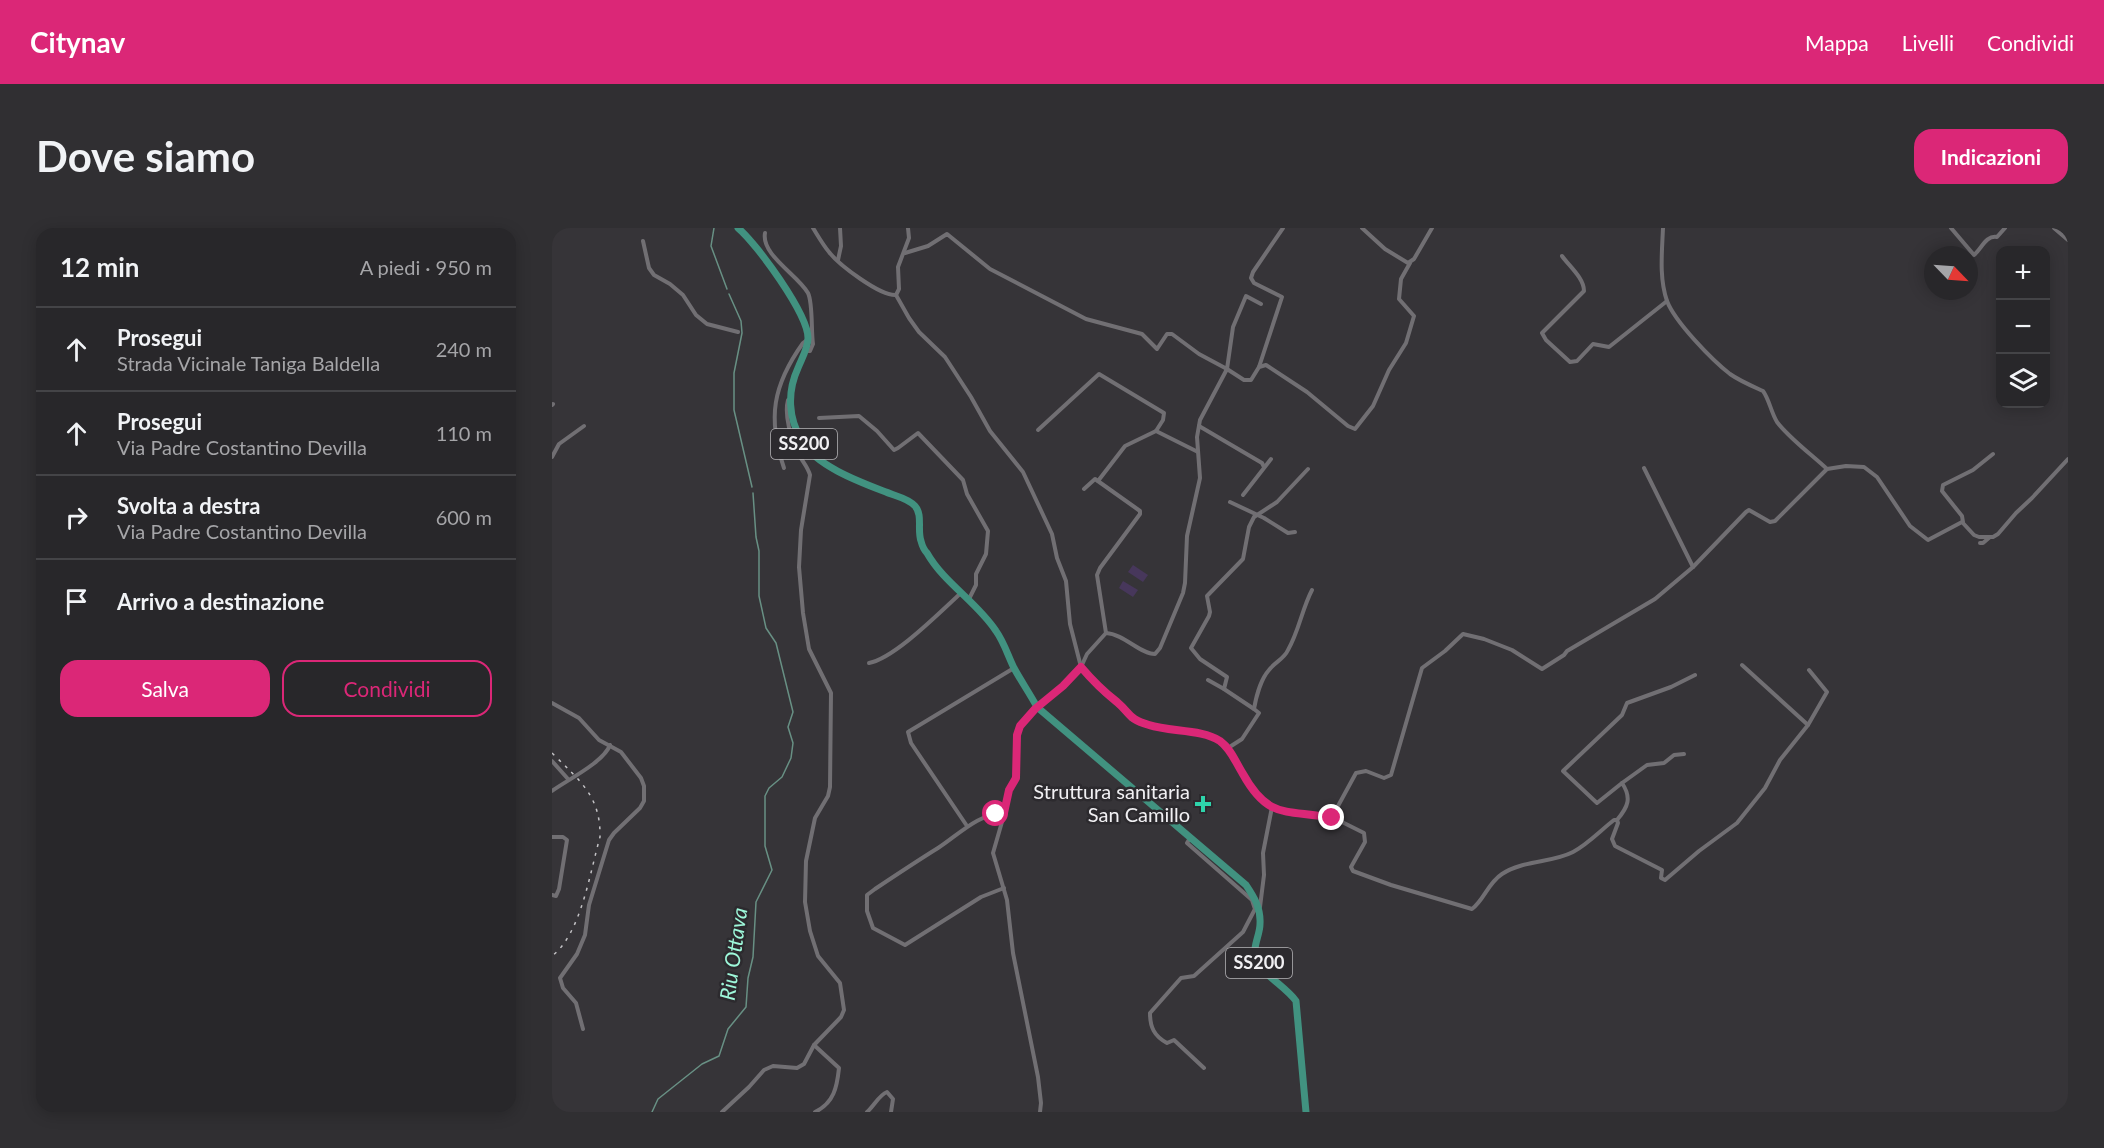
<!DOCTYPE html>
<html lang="it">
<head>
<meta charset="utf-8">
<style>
  body { margin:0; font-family:Lato,sans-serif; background:#302f32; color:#f1f3f6 }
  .controls { position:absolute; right:18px; top:18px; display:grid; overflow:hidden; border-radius:12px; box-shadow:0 3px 15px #0003 }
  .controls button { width:54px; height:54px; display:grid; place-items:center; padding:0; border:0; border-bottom:2px solid #444447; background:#28272a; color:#f1f3f6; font:30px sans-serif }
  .compass { position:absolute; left:1372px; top:18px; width:54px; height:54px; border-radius:50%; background:#28272a; box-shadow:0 3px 15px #0003; rotate:115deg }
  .stop { position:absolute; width:18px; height:18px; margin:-14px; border:4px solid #db2777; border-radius:50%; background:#fff }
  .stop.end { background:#db2777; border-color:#fff; box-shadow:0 2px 6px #0008 }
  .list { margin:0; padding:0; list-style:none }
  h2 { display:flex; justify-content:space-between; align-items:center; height:78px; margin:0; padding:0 24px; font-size:26px }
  h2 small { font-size:20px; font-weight:400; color:#a5a5a8 }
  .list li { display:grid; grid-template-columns:39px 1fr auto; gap:18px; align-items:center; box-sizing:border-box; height:84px; padding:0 24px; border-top:2px solid #444447 }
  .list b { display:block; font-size:22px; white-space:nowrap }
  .list p { margin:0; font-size:20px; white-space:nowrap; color:#a5a5a8 }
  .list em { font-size:20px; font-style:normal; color:#a5a5a8 }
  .actions { display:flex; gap:12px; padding:18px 24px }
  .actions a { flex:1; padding:14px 0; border:2px solid #db2777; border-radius:18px; text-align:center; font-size:21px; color:#db2777 }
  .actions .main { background:#db2777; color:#fff }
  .icon { flex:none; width:33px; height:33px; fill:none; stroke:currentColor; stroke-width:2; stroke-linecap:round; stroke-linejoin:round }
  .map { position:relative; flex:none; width:1516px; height:884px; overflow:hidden; border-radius:18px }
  header { display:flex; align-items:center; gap:36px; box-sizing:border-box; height:84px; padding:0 30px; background:#db2777; color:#fff }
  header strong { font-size:28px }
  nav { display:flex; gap:33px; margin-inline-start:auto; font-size:21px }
  .intro { display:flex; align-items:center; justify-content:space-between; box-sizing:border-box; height:144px; padding:0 36px }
  h1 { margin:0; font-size:42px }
  .button { padding:15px 27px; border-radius:18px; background:#db2777; color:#fff; font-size:21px; font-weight:700 }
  main { display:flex; gap:36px; padding:0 36px }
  aside { flex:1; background:#28272a; border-radius:18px; box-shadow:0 3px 15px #0003 }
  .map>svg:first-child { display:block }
  .green { fill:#47375b }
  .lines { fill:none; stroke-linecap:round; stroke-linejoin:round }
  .stream { stroke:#689084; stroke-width:1.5 }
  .street { stroke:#716f73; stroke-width:4 }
  .primary { stroke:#419280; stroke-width:7 }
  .rail { stroke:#c4c3c6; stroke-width:1.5; stroke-dasharray:3 6; stroke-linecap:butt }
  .route { stroke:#db2777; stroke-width:8 }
  .poi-dot { fill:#2ed4ab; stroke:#2c2a2e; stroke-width:2 }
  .labels { text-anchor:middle; stroke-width:5; stroke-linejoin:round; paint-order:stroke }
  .shield { fill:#2c2a2e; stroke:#b6b5b8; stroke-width:1.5 }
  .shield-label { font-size:18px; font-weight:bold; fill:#f1f0f3 }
  .poi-label { font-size:20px; fill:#f1f0f3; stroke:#2c2a2e; text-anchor:end }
  .water-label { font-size:21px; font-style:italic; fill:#9ef8da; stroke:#2c2a2e }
</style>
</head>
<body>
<header>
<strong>Citynav</strong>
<nav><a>Mappa</a><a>Livelli</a><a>Condividi</a></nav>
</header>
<div class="intro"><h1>Dove siamo</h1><a class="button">Indicazioni</a></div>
<main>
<aside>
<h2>12 min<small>A piedi · 950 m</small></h2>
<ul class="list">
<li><svg class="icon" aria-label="ahead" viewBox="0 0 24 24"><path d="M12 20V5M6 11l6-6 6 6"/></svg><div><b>Prosegui</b><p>Strada Vicinale Taniga Baldella</p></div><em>240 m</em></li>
<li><svg class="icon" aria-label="ahead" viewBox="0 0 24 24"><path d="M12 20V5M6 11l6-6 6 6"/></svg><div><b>Prosegui</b><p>Via Padre Costantino Devilla</p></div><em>110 m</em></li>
<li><svg class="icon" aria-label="right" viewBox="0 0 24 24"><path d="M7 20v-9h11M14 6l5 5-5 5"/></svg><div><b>Svolta a destra</b><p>Via Padre Costantino Devilla</p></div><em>600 m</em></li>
<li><svg class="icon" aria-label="arrive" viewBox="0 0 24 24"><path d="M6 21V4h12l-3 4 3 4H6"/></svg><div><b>Arrivo a destinazione</b></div></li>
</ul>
<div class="actions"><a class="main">Salva</a><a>Condividi</a></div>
</aside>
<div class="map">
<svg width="1516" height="884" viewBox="0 0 1516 884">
  <rect width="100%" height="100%" fill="#363438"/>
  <!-- green -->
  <g class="green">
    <polygon points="581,337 596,347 591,354 576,344"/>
    <polygon points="571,353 586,362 581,369 567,360"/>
  </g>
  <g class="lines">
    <!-- stream -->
    <g class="stream">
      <polyline points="162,0 159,18 175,61"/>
      <polyline points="177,66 189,93 190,105 182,145 182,182 200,259"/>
      <polyline points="100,884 106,871 150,836 167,828 176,801 194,779 196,750 201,729 204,674 220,642 213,618 213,568 217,560 230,549 239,530 241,515 236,499 241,484 224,415 214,400 207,368 207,323 204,309 201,265"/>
    </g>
    <!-- street -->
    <g class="street">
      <path d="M261,0C266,8 271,17 277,24C287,37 328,68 344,67"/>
      <polyline points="810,0 833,21 856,35 862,31 880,0"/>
      <path d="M1111,0C1110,24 1107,50 1115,73C1123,94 1160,132 1178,146C1188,153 1200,158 1211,163C1217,171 1219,184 1225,194C1237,210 1260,227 1275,241"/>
      <path d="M1399,0L1422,27C1430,20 1434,7 1445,9L1453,0"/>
      <polyline points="1502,0 1516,12"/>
      <path d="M213,5C209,27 246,47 256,65C261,75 259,103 261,116L258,123H254"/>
      <polyline points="91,13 97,40 102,47 118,56 131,67 144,87 155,96 186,104"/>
      <polyline points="353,25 376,18 395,6 438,41 534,91 590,106 605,121 615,106 620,106 647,126 675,141 681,99 694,68 709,76"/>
      <path d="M1010,28C1017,38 1032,50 1032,63L990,105L994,112L1018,134L1025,133L1041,116L1057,119L1115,73"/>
      <polyline points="286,32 289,18 288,0"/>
      <path d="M344,67L357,90L367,104L393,129L419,169L438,203L471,244L500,306L505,330L514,353L518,396L529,439L544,456L552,465L566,475L579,491L599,498L656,507L667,512L676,520L699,560L720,579L731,584L780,589L812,605L813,614L799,639L801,643L839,657L920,681C932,672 936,655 950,646C971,632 1000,635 1021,624C1036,616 1049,602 1062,592H1065L1066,595L1060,611L1063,618L1110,642L1109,650L1113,652L1147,623L1185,595L1213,560L1228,532L1256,497L1275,464L1257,442"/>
      <polyline points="344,67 347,61 346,39 357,10 356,0"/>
      <polyline points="707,139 730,69 702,55 699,50 701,44 731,0"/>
      <polyline points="0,177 1,176"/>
      <polyline points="267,190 307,188 325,203 342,222 346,220 366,205 411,252 415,266 436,303 434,326 424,346 424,357 417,371"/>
      <polyline points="647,198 710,235 712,239"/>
      <polyline points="486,202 547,146 612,185 611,192 604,203"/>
      <polyline points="0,229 7,216 32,198"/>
      <path d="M232,240C215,190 221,157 251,115L255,112"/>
      <polyline points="1092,240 1141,339"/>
      <polyline points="546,253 573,218 604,203 646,224"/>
      <polyline points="532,261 543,251 588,283 588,286 548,340 545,347 554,405"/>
      <polyline points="691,267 719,231"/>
      <polyline points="678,274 712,290 736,305 743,304"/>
      <polyline points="1411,294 1410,288 1390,263 1391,257 1421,242 1441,226"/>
      <polyline points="1428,315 1431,315 1438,309"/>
      <path d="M554,405C572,406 588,426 603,426L608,420L631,365L633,355L635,308L648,250L645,209L648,192L675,141L692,152H699L707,139L714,137L755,164L796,198L803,201L821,178L837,142L854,115L862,88L847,71L849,51L858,35"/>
      <path d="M317,435C343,430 388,384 409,365"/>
      <polyline points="1190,437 1256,497"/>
      <polyline points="656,452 672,461 675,449 648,431 639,420 657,388 658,384 655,368 691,331 697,299 702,289 725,274 756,241"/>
      <polyline points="672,461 702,481"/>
      <polyline points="0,475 27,490 47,512 69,524 89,550 92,558 92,573 88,580 62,605 57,612 37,677 33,707 25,726 8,750 11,760 24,775 31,801"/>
      <path d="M676,520L690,511L707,485L702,481C704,469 709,451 717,442C723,434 732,431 736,422C747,403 750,381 760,362"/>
      <polyline points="0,533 16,551"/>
      <polyline points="1070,555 1095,537 1112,535 1122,527 1132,526"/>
      <path d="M0,563C15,552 52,534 58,517"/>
      <polyline points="780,589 804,545 814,543 832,550 839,547 870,440 893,423 911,406 932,411 960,422 990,441 1012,427 1015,423 1103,371 1141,339 1194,284 1197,282 1218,294 1223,293 1275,241 1294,238 1312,239 1325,249 1358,298 1376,312 1410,294 1422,307 1427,309 1441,309 1446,306 1464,285 1480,270 1516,231"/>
      <path d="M1065,592C1076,579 1080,570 1070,555L1045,575L1011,543L1070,487L1075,475L1119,459L1143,447"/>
      <polyline points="415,598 359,515 356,504 462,440"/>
      <polyline points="0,609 11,609 15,612 7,661 4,668 0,667"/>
      <path d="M638,610L635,615L700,672L703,681L691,704L642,748L629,750L598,785C598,799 602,808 615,815L622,812L652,840"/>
      <path d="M452,660L429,669L353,717L321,700L315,683V667L323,661C344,647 365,633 386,620C406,607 427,585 452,585"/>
      <polyline points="708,679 712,647 711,625 720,579"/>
      <path d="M262,817L287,840C285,859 282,875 263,884"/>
      <path d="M170,884L197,859L212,842L221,838L245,840L252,836L262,817L289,789L292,782L288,755L266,728L258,703L253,674L254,633L263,590L276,568L278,559L279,465L257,421L251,385L247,339L249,302L258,247C256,239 250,233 246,225C239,211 232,187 236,172"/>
      <path d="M315,884C322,878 327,867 335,864L341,871L339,884"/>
      <polyline points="488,884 489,875 486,849 461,725 455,672 441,625 454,580 457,562 464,550 465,507 468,498 483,481 511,458 529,439 535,426 554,405"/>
    </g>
    <!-- primary -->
    <path class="primary" d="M186,0C205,16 256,86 256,110C256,120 250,130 246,140C235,164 236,190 250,213C264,238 308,254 334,264C343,268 356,270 363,278C371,287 365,302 369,313C370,317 372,322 375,325C392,355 425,374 444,403C452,414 456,428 462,440C469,453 478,466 485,479L694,657C702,669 709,680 708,696C708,708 699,720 705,732C712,748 733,758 744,773L754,884"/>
    <!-- rail -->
    <path class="rail" d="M0,525C27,552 49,568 48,609C38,644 29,706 0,728"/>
  </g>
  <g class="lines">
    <!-- route -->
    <path class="route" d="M444,586L452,585L457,562L464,550L465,507L468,498L483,481L511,458L529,439C540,452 551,463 565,474C579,486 576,491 597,497C618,504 650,501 668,513C679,521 684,535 691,546C717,593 736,581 780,590"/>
  </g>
  <!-- markers -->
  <path class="poi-dot" d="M648 567h6v6h6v6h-6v6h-6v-6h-6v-6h6z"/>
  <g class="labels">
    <!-- shield labels -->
    <g class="shield">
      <rect x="219" y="201" width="66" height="30" rx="4.5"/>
      <rect x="674" y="720" width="66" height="30" rx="4.5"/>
    </g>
    <g class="shield-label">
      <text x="252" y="222">SS200</text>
      <text x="707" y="741">SS200</text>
    </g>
    <!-- poi labels -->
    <g class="poi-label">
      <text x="638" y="571">Struttura sanitaria<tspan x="638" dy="23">San Camillo</tspan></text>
    </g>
    <!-- water labels -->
    <g class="water-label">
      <text transform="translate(182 726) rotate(-82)" y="7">Riu Ottava</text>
    </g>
  </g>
</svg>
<div class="controls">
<button>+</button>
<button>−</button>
<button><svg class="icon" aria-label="layers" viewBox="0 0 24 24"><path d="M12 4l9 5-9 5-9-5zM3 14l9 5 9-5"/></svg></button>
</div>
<svg class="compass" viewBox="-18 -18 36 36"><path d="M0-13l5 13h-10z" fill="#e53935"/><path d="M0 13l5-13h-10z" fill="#a5a5a8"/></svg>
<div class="stop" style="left:444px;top:586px"></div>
<div class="stop end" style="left:780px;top:590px"></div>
</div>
</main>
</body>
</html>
